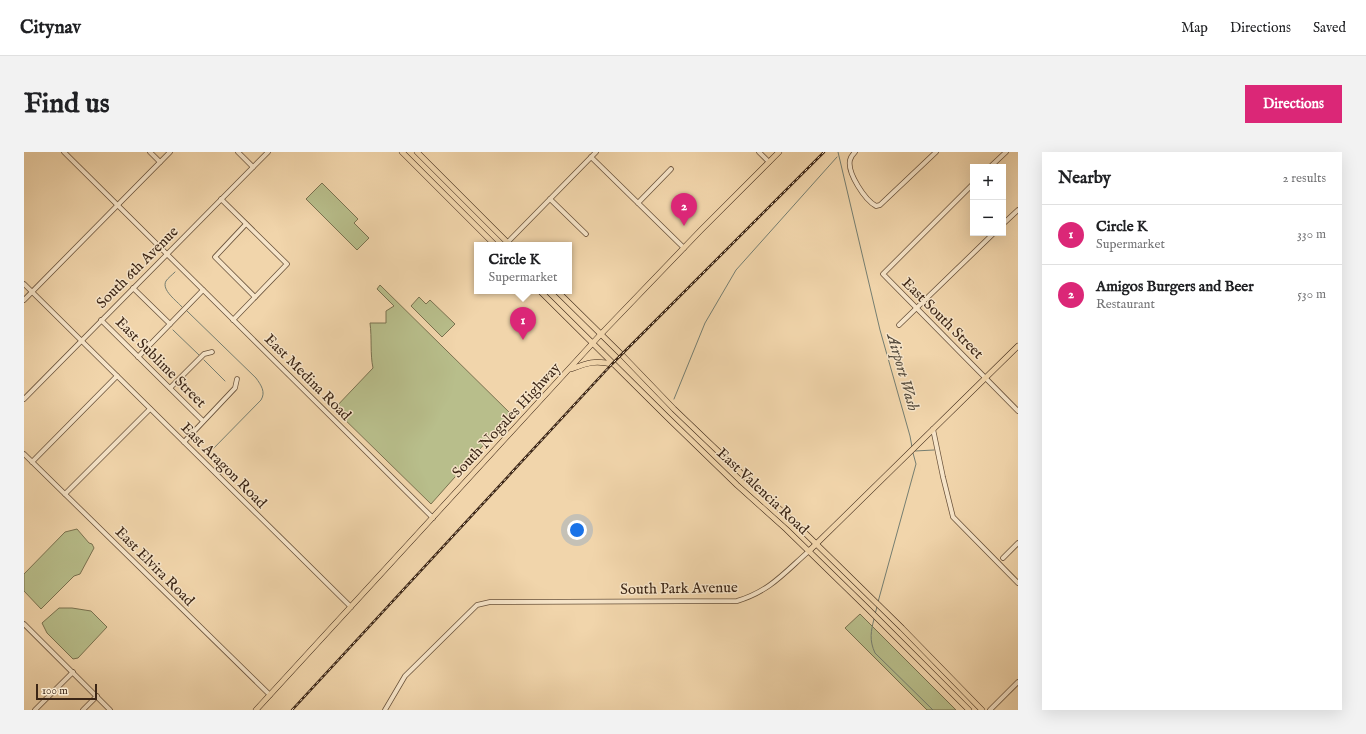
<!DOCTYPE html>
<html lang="en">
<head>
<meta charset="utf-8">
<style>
  body { margin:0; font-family:"IM FELL English",serif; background:#f2f2f2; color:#202124 }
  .controls { position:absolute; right:12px; top:12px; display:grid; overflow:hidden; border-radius:0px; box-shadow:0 4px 16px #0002 }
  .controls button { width:36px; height:36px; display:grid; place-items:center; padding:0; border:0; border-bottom:1px solid #e0e0e0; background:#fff; color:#202124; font:20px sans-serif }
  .scale { position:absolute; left:12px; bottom:10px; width:61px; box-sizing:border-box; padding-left:4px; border:2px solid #3c2616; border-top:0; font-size:11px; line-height:14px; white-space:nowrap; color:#3c2616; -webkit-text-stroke:3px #f6e4c8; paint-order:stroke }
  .you { position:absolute; left:553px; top:378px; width:14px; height:14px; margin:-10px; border:3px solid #fff; border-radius:50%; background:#1a73e8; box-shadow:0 0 0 6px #1a73e833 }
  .badge { display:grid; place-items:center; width:26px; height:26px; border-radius:50%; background:#db2777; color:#fff; font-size:13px; font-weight:700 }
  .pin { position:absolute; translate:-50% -33px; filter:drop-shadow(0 1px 2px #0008) }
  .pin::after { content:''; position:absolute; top:21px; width:14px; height:12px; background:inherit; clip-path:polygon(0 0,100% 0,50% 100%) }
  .popup { position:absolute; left:450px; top:90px; width:98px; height:52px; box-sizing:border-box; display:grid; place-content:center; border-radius:0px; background:#fff; filter:drop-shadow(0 1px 3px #0005); font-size:13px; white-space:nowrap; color:#757577 }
  .popup b { font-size:15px; color:#202124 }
  .popup::after { content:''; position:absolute; left:50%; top:100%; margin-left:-8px; border:8px solid transparent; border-top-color:#fff }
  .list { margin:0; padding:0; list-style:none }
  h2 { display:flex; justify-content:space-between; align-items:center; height:52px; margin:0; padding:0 16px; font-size:17px }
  h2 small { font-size:13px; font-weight:400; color:#757577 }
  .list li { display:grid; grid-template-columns:26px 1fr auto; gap:12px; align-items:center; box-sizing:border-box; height:60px; padding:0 16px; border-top:1px solid #e0e0e0 }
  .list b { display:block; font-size:15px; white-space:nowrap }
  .list p { margin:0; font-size:13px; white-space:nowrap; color:#757577 }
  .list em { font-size:13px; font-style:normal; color:#757577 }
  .map { position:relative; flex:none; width:994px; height:558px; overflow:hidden; border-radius:0px }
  header { display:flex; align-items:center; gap:24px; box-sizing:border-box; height:56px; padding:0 20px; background:#fff; border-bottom:1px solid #e0e0e0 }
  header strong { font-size:19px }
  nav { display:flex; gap:22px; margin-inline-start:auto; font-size:14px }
  .intro { display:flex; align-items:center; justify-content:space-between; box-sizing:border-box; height:96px; padding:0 24px }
  h1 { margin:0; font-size:28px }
  .button { padding:10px 18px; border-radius:0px; background:#db2777; color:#fff; font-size:14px; font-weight:700 }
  main { display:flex; gap:24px; padding:0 24px }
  aside { flex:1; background:#fff; border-radius:0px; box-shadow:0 4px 16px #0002 }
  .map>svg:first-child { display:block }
  .green { fill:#b8be8b; stroke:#7a7250 }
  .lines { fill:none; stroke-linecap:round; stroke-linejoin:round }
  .stream { stroke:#757e71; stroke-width:1 }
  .minor-casing { stroke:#69523b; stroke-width:5.5 }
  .major-casing { stroke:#3c2616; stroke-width:6 }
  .minor { stroke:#f6e4c8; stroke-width:4 }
  .major { stroke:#f1d5ab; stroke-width:5 }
  .rail-casing { stroke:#3c2616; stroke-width:2.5 }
  .rail { stroke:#f6e4c8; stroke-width:1; stroke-dasharray:3; stroke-linecap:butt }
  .labels { text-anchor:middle; stroke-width:3; stroke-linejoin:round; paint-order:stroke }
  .street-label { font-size:15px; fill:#3c2616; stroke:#f6e4c8 }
  .water-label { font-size:16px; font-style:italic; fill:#544a3c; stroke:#f6e4c8 }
</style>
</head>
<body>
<header>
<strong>Citynav</strong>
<nav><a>Map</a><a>Directions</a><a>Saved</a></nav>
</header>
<div class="intro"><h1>Find us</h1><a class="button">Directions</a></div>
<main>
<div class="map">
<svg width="994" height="558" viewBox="0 0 994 558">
  <rect width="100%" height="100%" fill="#f1d5ab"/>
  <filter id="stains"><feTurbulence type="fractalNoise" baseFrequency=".005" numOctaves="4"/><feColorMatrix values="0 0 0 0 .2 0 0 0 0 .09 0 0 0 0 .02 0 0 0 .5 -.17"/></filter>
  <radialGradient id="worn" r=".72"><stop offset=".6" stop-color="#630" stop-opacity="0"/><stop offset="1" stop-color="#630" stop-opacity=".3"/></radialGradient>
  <!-- green -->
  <g class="green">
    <polygon points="298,31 334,67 330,71 345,86 333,98 282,47"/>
    <path d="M356,133L487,262L407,352L310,257L349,216C346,202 348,186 346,171H362V159L370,154L353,137Z"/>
    <polygon points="395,145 402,152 406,148 431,172 418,185 387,154"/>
    <polygon points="53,377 65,391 68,392 70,396 56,422 50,424 17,457 0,439 0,422 41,380"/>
    <polygon points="35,456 48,456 67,459 83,475 54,506 49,507 23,481 18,471"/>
    <polygon points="836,462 932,558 903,558 821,476"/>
  </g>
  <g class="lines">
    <!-- stream -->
    <g class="stream">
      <polyline points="814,0 856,178 886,284 888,295"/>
      <path d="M151,120C148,123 144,126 142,129C137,138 153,149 158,155"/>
      <path d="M163,159L232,226C237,233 242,240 237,248L186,300"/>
      <polyline points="149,178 175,203"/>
      <polyline points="180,208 201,229"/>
      <polyline points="650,247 681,171 712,118 813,5"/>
      <polyline points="891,299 910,298"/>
      <polyline points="854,450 892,312 889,301"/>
      <polyline points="851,462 853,455"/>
      <path d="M850,467C847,479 845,488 851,501L909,558"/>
    </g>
    <defs>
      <g id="minor">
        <polyline points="40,0 409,366"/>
        <polyline points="126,0 136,10"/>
        <polyline points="214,0 229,15"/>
        <polyline points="735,0 745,10"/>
        <path d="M831,0C829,2 827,4 826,8C823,21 841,48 852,54L856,53L912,0"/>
        <polyline points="567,5 660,96"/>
        <polyline points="966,15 982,0"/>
        <polyline points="949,32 859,122 994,259"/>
        <polyline points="197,47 263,112 209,168"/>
        <polyline points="526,47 562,82"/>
        <polyline points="614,51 647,17"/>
        <polyline points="222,72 191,105 231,145"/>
        <polyline points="979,72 994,58"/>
        <polyline points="481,93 572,0"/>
        <polyline points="0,132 327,455"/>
        <polyline points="109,136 146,172"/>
        <polyline points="0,148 146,0"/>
        <polyline points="77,168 179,269"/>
        <polyline points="875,173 970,81"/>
        <polyline points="114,205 179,138"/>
        <polyline points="146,236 180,202 188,200"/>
        <polyline points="0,247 244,0"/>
        <polyline points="909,277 919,325 929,365 994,431"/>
        <polyline points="160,290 211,236 213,227"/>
        <polyline points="0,302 246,543"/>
        <polyline points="8,310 93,224"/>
        <polyline points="41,342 126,257"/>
        <polyline points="979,406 994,391"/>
        <polyline points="0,472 86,558"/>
        <polyline points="11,558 49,520"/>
        <polyline points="59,558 73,544"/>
        <path d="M361,558L381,524L453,453L466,450L713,449C746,439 760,421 785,399"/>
        <polyline points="966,558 994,530"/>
      </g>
      <g id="major">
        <polyline points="378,0 471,93"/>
        <polyline points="393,0 486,93"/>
        <polyline points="516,139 643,265 713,333 762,377 843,456 945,558"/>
        <polyline points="533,139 598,203 650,257 721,325 777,377 878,476 958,558"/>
        <path d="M547,217C563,211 570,208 588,212"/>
        <polyline points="785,399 994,194"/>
        <polyline points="232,558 577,182 677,78 755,0"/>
      </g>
    </defs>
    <!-- minor casing -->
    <use href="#minor" class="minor-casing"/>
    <!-- major casing -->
    <use href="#major" class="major-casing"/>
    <!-- minor -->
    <use href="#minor" class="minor"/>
    <!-- major -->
    <use href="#major" class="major"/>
    <defs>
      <polyline id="rail" points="268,558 588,212 800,0"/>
    </defs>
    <!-- rail casing -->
    <use href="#rail" class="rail-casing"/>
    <!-- rail -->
    <use href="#rail" class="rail"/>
  </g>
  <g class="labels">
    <!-- street labels -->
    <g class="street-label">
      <text transform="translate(113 115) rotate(-45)" y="5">South 6th Avenue</text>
      <text transform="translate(919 166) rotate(45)" y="5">East South Street</text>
      <text transform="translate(137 210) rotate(45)" y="5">East Sublime Street</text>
      <text transform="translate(284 225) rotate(45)" y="5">East Medina Road</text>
      <text transform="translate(482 268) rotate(-47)" y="5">South Nogales Highway</text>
      <text transform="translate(200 313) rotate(45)" y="5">East Aragon Road</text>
      <text transform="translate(739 339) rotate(43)" y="5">East Valencia Road</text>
      <text transform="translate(131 414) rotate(45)" y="5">East Elvira Road</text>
      <text transform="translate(655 436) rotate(-1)" y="5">South Park Avenue</text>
    </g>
    <!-- water labels -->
    <g class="water-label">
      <text transform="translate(880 220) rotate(74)" y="6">Airport Wash</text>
    </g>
  </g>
  <rect width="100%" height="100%" filter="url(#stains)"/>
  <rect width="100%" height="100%" fill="url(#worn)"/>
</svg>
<div class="controls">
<button>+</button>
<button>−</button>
</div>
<div class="scale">100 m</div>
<div class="you"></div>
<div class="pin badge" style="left:499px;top:188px">1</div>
<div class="popup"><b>Circle K</b>Supermarket</div>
<div class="pin badge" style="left:660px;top:74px">2</div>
</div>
<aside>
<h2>Nearby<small>2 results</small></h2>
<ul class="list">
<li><span class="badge">1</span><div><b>Circle K</b><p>Supermarket</p></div><em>330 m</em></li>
<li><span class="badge">2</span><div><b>Amigos Burgers and Beer</b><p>Restaurant</p></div><em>530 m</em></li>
</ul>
</aside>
</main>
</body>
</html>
